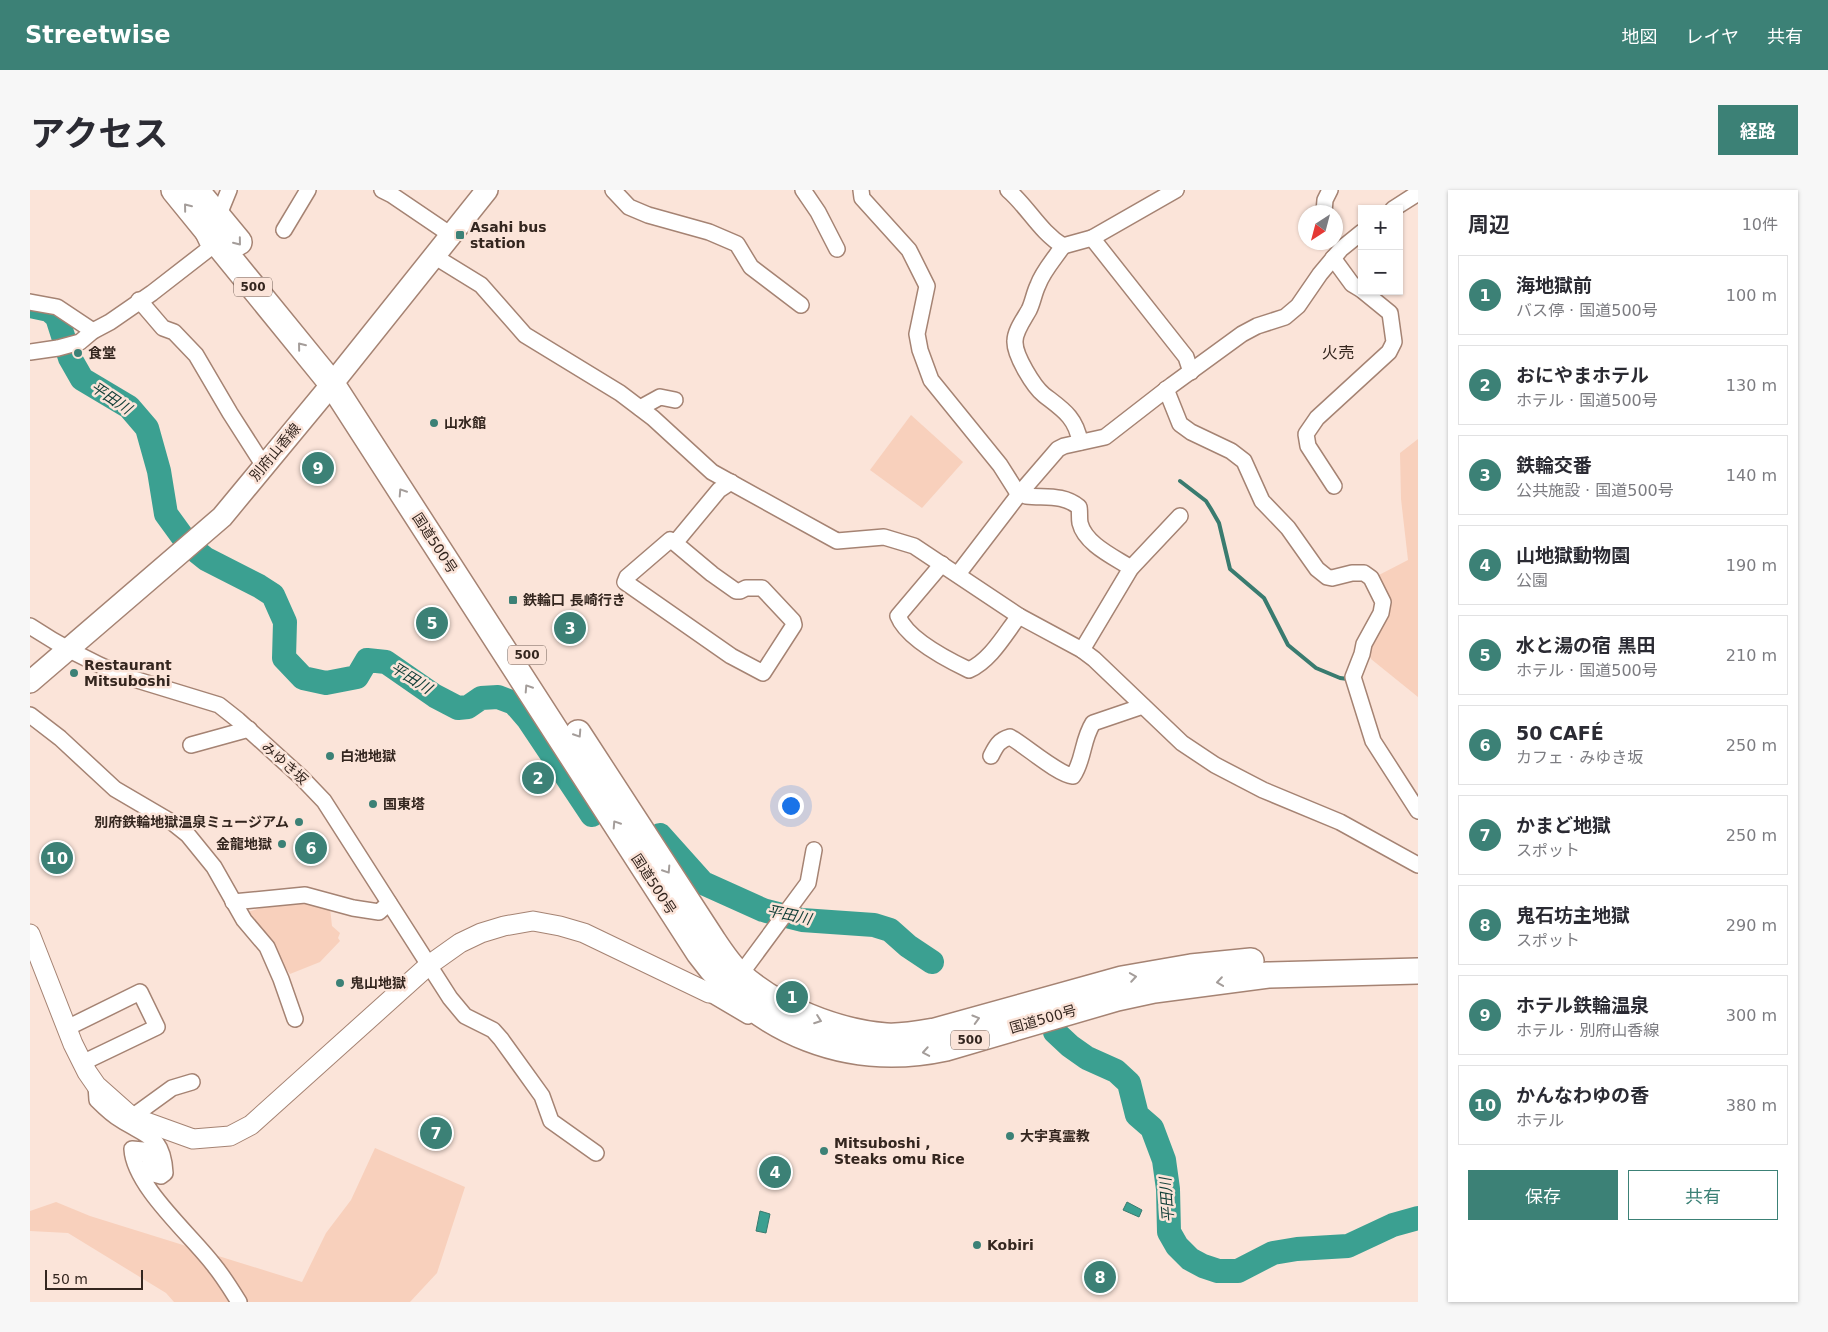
<!DOCTYPE html>
<html lang="ja">
<head>
<meta charset="utf-8">
<style>
  body { margin:0; font-family:"DejaVu Sans","Noto Sans JP",sans-serif; background:#f7f7f7; color:#2b2b33 }
  .controls { position:absolute; right:15px; top:15px; display:grid; overflow:hidden; border-radius:0px; box-shadow:0 1px 4px #0004 }
  .controls button { width:45px; height:45px; display:grid; place-items:center; padding:0; border:0; border-bottom:1px solid #e1e1e2; background:#fff; color:#2b2b33; font:25px sans-serif }
  .compass { position:absolute; left:1268px; top:15px; width:45px; height:45px; border-radius:50%; background:#fff; box-shadow:0 1px 4px #0004; rotate:216deg }
  .scale { position:absolute; left:15px; bottom:12px; width:98px; box-sizing:border-box; padding-left:5px; border:2px solid #34261f; border-top:0; font-size:14px; line-height:18px; white-space:nowrap; color:#34261f; -webkit-text-stroke:4px #fbe4d9; paint-order:stroke }
  .you { position:absolute; left:760px; top:615px; width:18px; height:18px; margin:-12px; border:4px solid #fff; border-radius:50%; background:#1a73e8; box-shadow:0 0 0 8px #1a73e833 }
  .badge { display:grid; place-items:center; width:32px; height:32px; border-radius:50%; background:#3c8176; color:#fff; font-size:16px; font-weight:700 }
  .pin { position:absolute; translate:-50% -50%; border:2px solid #fff; box-shadow:0 1px 5px #0006 }
  .list { margin:0; padding:0; list-style:none }
  h2 { display:flex; justify-content:space-between; align-items:center; height:65px; margin:0; padding:0 20px; font-size:21px }
  h2 small { font-size:16px; font-weight:400; color:#7c7c81 }
  .list li { display:grid; grid-template-columns:32px 1fr auto; gap:15px; align-items:center; box-sizing:border-box; height:80px; margin:0 10px 10px; padding:0 10px; border:1px solid #e1e1e2; border-radius:0px }
  .list b { display:block; font-size:19px; white-space:nowrap }
  .list p { margin:0; font-size:16px; white-space:nowrap; color:#7c7c81 }
  .list em { font-size:16px; font-style:normal; color:#7c7c81 }
  .actions { display:flex; gap:10px; padding:15px 20px }
  .actions a { flex:1; padding:11px 0; border:1px solid #3c8176; border-radius:0px; text-align:center; font-size:18px; color:#3c8176 }
  .actions .main { background:#3c8176; color:#fff }
  .map { position:relative; flex:none; width:1388px; height:1112px; overflow:hidden; border-radius:0px }
  header { display:flex; align-items:center; gap:30px; box-sizing:border-box; height:70px; padding:0 25px; background:#3c8176; color:#fff }
  header strong { font-size:24px }
  nav { display:flex; gap:28px; margin-inline-start:auto; font-size:18px }
  .intro { display:flex; align-items:center; justify-content:space-between; box-sizing:border-box; height:120px; padding:0 30px }
  h1 { margin:0; font-size:35px }
  .button { padding:12px 22px; border-radius:0px; background:#3c8176; color:#fff; font-size:18px; font-weight:700 }
  main { display:flex; gap:30px; padding:0 30px }
  aside { flex:1; background:#fff; border-radius:0px; box-shadow:0 1px 4px #0004 }
  .map>svg:first-child { display:block }
  .green { fill:#f8d0bc }
  .water { fill:#3ba091; stroke:#397b6f }
  .lines { fill:none; stroke-linecap:round; stroke-linejoin:round }
  .stream { stroke:#397b6f; stroke-width:4 }
  .river { stroke:#3ba091; stroke-width:24 }
  .minor-casing { stroke:#a58373; stroke-width:18 }
  .tertiary-casing { stroke:#a58373; stroke-width:21 }
  .secondary-casing { stroke:#a58373; stroke-width:24 }
  .trunk-casing { stroke:#a58373; stroke-width:28 }
  .minor { stroke:#fff; stroke-width:15 }
  .tertiary { stroke:#fff; stroke-width:19 }
  .secondary { stroke:#fff; stroke-width:21 }
  .trunk { stroke:#fff; stroke-width:25 }
  .oneway { stroke:#a49d9a }
  .poi-dot { fill:#3c8176; stroke:#fbe4d9; stroke-width:2 }
  .labels { text-anchor:middle; stroke-width:5; stroke-linejoin:round; paint-order:stroke }
  .shield { fill:#fbe4d9; stroke:#705f57; stroke-width:1 }
  .shield-label { font-size:12px; font-weight:bold; fill:#34261f }
  .poi-label { font-size:14px; font-weight:bold; fill:#34261f; stroke:#fbe4d9; text-anchor:start }
  .street-label { font-size:14px; fill:#34261f; stroke:#fbe4d9 }
  .water-label { font-size:15px; font-style:italic; fill:#103e37; stroke:#fbe4d9 }
  .quarter-label { font-size:16px; fill:#34261f; stroke:#fbe4d9 }
</style>
</head>
<body>
<header>
<strong>Streetwise</strong>
<nav><a>地図</a><a>レイヤ</a><a>共有</a></nav>
</header>
<div class="intro"><h1>アクセス</h1><a class="button">経路</a></div>
<main>
<div class="map">
<svg width="1388" height="1112" viewBox="0 0 1388 1112">
  <rect width="100%" height="100%" fill="#fbe4d9"/>
  <!-- green -->
  <g class="green">
    <polygon points="881,225 933,272 892,318 840,280"/>
    <polygon points="1388,249 1388,507 1341,469 1334,454 1360,412 1347,386 1378,370 1371,309 1370,263"/>
    <polygon points="282,712 300,718 302,736 310,743 308,748 310,751 290,772 260,784 214,723 248,713"/>
    <polygon points="345,958 435,997 407,1083 380,1112 144,1112 136,1103 38,1043 0,1041 0,1021 26,1012 60,1026 272,1092 296,1043 321,1010"/>
  </g>
  <!-- water -->
  <g class="water">
    <polygon points="1097,1012 1112,1020 1109,1027 1093,1020"/>
    <polygon points="730,1021 740,1024 736,1043 726,1041"/>
  </g>
  <g class="lines">
    <!-- stream -->
    <polyline class="stream" points="1150,291 1176,311 1181,319 1189,333 1200,379 1234,408 1258,455 1286,478 1310,488 1318,489"/>
    <!-- river -->
    <g class="river">
      <polyline points="0,116 19,120 27,127 40,168 52,189 99,217 117,238 129,281 136,324 152,346"/>
      <polyline points="161,357 176,369 229,396 243,405 255,432 254,468 273,488 296,493 327,487 337,470 356,472 405,506 428,518 438,517 451,508 468,507 484,513 498,529 562,625"/>
      <polyline points="630,645 673,693 733,720 772,730 844,735 860,740 878,756 902,772"/>
      <polyline points="1025,842 1040,856 1057,868 1086,881 1099,893 1107,925 1122,938 1134,970 1138,999 1139,1042 1147,1056 1160,1069 1173,1076 1188,1081 1208,1081 1243,1063 1267,1059 1318,1056 1363,1035 1388,1028"/>
    </g>
    <defs>
      <g id="minor">
        <polyline points="352,0 362,5 421,45"/>
        <polyline points="583,0 599,17 618,25 679,42 707,54 721,77 771,115"/>
        <polyline points="773,0 788,22 807,59"/>
        <polyline points="831,0 832,8 879,60 897,96 887,144 890,160 901,190 970,275 989,305"/>
        <path d="M978,0C998,17 1010,42 1033,56L1062,48L1156,167L1161,182"/>
        <polyline points="1363,19 1388,3"/>
        <polyline points="1294,22 1295,10 1300,0"/>
        <polyline points="254,40 278,0"/>
        <polyline points="1062,48 1146,0"/>
        <path d="M1033,56C1025,68 1013,81 1008,95C1004,103 1003,112 999,120C994,129 985,141 985,151C984,165 1004,197 1014,205C1032,219 1046,227 1050,252"/>
        <polyline points="404,66 451,95 495,145 590,203 623,228 682,282 807,351 854,347 884,356 989,426 1052,460 1064,469 1152,553 1185,575 1233,600 1310,632 1388,675"/>
        <polyline points="1303,68 1322,94 1332,100"/>
        <polyline points="109,110 133,138 144,142 166,165 200,223 234,276"/>
        <polyline points="0,112 27,117 63,141"/>
        <polyline points="0,162 28,158 50,152 63,141 80,132 122,103 180,58 172,41 188,27 199,0"/>
        <polyline points="1136,199 1150,234 1161,242 1201,261 1214,271 1232,311 1258,338 1287,379 1297,387 1302,388 1322,383 1334,383 1341,388 1353,412 1351,423 1334,454 1332,464 1323,487 1343,551 1388,621"/>
        <polyline points="610,218 630,207 645,210"/>
        <polyline points="1304,296 1278,256 1276,244 1287,228 1359,162 1364,152 1360,123 1333,101"/>
        <path d="M990,303L996,306C1016,308 1033,304 1049,317C1050,322 1049,328 1050,333C1055,354 1084,367 1101,378"/>
        <polyline points="645,353 682,384 706,401 710,401 716,398 732,398 763,431 764,435 733,483 701,466 595,392 597,387 640,350 645,353 689,300 701,292"/>
        <path d="M912,374L868,426C877,449 918,470 939,480C961,470 975,444 989,426"/>
        <polyline points="928,384 990,303 1028,259 1034,256 1075,247 1142,195 1212,144 1227,136 1255,127 1268,116 1290,84 1311,59 1332,42"/>
        <path d="M0,436C30,456 61,472 94,486L189,515L208,530L271,587L294,611L420,808L435,826L463,840L471,849L512,906L521,931L566,963"/>
        <polyline points="1052,460 1101,378 1150,326"/>
        <polyline points="0,525 30,548 85,599 143,633 158,645 184,677 214,730 237,757 251,789 265,829"/>
        <polyline points="161,555 219,539"/>
        <path d="M961,566C966,556 969,550 980,547C996,556 1027,584 1043,586C1054,570 1052,550 1063,533L1113,516"/>
        <polyline points="203,712 275,705 323,718 349,722 359,713"/>
        <polyline points="710,785 778,693 784,660"/>
        <polyline points="679,803 718,826"/>
        <polyline points="37,838 110,802 127,837 52,873"/>
        <path d="M66,895L67,910C74,917 82,925 91,930C118,947 133,946 135,983L131,986L124,984L119,967L113,960L102,959C104,996 160,1044 183,1074C193,1086 201,1099 209,1112"/>
        <polyline points="102,927 142,898 162,892"/>
      </g>
      <path id="tertiary" d="M0,744L43,854L57,882L66,895L102,927L163,949L200,946L221,935L399,775L430,753L451,743L474,736L503,731L530,736L554,743L679,803C693,802 698,801 706,790"/>
      <polyline id="secondary" points="0,492 192,327 302,194 457,0"/>
      <g id="trunk">
        <path d="M144,0L302,194L669,763C727,843 819,879 916,858L1087,808L1124,800L1238,785L1388,781"/>
        <polyline points="166,0 209,52"/>
        <path d="M548,543L682,749C690,761 699,775 710,785C747,818 806,842 856,846C872,847 888,844 905,841L1092,789L1161,777L1221,771"/>
      </g>
    </defs>
    <!-- minor casing -->
    <use href="#minor" class="minor-casing"/>
    <!-- tertiary casing -->
    <use href="#tertiary" class="tertiary-casing"/>
    <!-- secondary casing -->
    <use href="#secondary" class="secondary-casing"/>
    <!-- trunk casing -->
    <use href="#trunk" class="trunk-casing"/>
    <!-- minor -->
    <use href="#minor" class="minor"/>
    <!-- tertiary -->
    <use href="#tertiary" class="tertiary"/>
    <!-- secondary -->
    <use href="#secondary" class="secondary"/>
    <!-- trunk -->
    <use href="#trunk" class="trunk"/>
  </g>
  <!-- one-way arrows -->
  <defs><path id="oneway-chevron" d="M-2-3.5L2.5 0L-2 3.5" fill="none" stroke-width="1.6" stroke-linecap="round" stroke-linejoin="round" transform="scale(1.25)"/></defs>
  <g class="oneway">
    <use href="#oneway-chevron" transform="translate(157 17) rotate(-129)"/>
    <use href="#oneway-chevron" transform="translate(208 52) rotate(51)"/>
    <use href="#oneway-chevron" transform="translate(271 156) rotate(-129)"/>
    <use href="#oneway-chevron" transform="translate(372 302) rotate(-123)"/>
    <use href="#oneway-chevron" transform="translate(498 498) rotate(-123)"/>
    <use href="#oneway-chevron" transform="translate(548 544) rotate(57)"/>
    <use href="#oneway-chevron" transform="translate(586 634) rotate(-123)"/>
    <use href="#oneway-chevron" transform="translate(637 680) rotate(57)"/>
    <use href="#oneway-chevron" transform="translate(1103 787) rotate(-9)"/>
    <use href="#oneway-chevron" transform="translate(1190 792) rotate(172)"/>
    <use href="#oneway-chevron" transform="translate(946 829) rotate(-16)"/>
    <use href="#oneway-chevron" transform="translate(788 830) rotate(20)"/>
    <use href="#oneway-chevron" transform="translate(896 862) rotate(170)"/>
  </g>
  <!-- markers -->
  <g class="poi-dot">
    <rect x="425" y="40" width="10" height="10" rx="2.5"/>
    <circle cx="48" cy="163" r="5"/>
    <circle cx="404" cy="233" r="5"/>
    <rect x="478" y="405" width="10" height="10" rx="2.5"/>
    <circle cx="44" cy="483" r="5"/>
    <circle cx="300" cy="566" r="5"/>
    <circle cx="343" cy="614" r="5"/>
    <circle cx="269" cy="632" r="5"/>
    <circle cx="252" cy="654" r="5"/>
    <circle cx="310" cy="793" r="5"/>
    <circle cx="980" cy="946" r="5"/>
    <circle cx="794" cy="961" r="5"/>
    <circle cx="947" cy="1055" r="5"/>
  </g>
  <g class="labels">
    <!-- shield labels -->
    <g class="shield">
      <rect x="204" y="87.5" width="38" height="19" rx="4"/>
      <rect x="478" y="455.5" width="38" height="19" rx="4"/>
      <rect x="921" y="840.5" width="38" height="19" rx="4"/>
    </g>
    <g class="shield-label">
      <text x="223" y="101">500</text>
      <text x="497" y="469">500</text>
      <text x="940" y="854">500</text>
    </g>
    <!-- poi labels -->
    <g class="poi-label">
      <text x="440" y="42">Asahi bus<tspan x="440" dy="16">station</tspan></text>
      <text x="58" y="168">食堂</text>
      <text x="414" y="238">山水館</text>
      <text x="493" y="415">鉄輪口 長崎行き</text>
      <text x="54" y="480">Restaurant<tspan x="54" dy="16">Mitsuboshi</tspan></text>
      <text x="310" y="571">白池地獄</text>
      <text x="353" y="619">国東塔</text>
      <text x="259" y="637" text-anchor="end">別府鉄輪地獄温泉ミュージアム</text>
      <text x="242" y="659" text-anchor="end">金龍地獄</text>
      <text x="320" y="798">鬼山地獄</text>
      <text x="990" y="951">大宇真霊教</text>
      <text x="804" y="958">Mitsuboshi ,<tspan x="804" dy="16">Steaks omu Rice</tspan></text>
      <text x="957" y="1060">Kobiri</text>
    </g>
    <!-- street labels -->
    <g class="street-label">
      <text transform="translate(245 262) rotate(-50)" y="5">別府山香線</text>
      <text transform="translate(405 353) rotate(57)" y="5">国道500号</text>
      <text transform="translate(255 573) rotate(42)" y="5">みゆき坂</text>
      <text transform="translate(624 694) rotate(57)" y="5">国道500号</text>
      <text transform="translate(1013 829) rotate(-16)" y="5">国道500号</text>
    </g>
    <!-- water labels -->
    <g class="water-label">
      <text transform="translate(81 208) rotate(34)" y="5">平田川</text>
      <text transform="translate(381 488) rotate(32)" y="5">平田川</text>
      <text transform="translate(759 725) rotate(12)" y="5">平田川</text>
      <text transform="translate(1137 1010) rotate(-94)" y="5">平田川</text>
    </g>
    <!-- quarter labels -->
    <g class="quarter-label">
      <text x="1308" y="168">火売</text>
    </g>
  </g>
</svg>
<div class="controls">
<button>+</button>
<button>−</button>
</div>
<svg class="compass" viewBox="-18 -18 36 36"><path d="M0-13l5 13h-10z" fill="#e53935"/><path d="M0 13l5-13h-10z" fill="#7c7c81"/></svg>
<div class="scale">50 m</div>
<div class="you"></div>
<div class="pin badge" style="left:762px;top:807px">1</div>
<div class="pin badge" style="left:508px;top:588px">2</div>
<div class="pin badge" style="left:540px;top:438px">3</div>
<div class="pin badge" style="left:745px;top:982px">4</div>
<div class="pin badge" style="left:402px;top:433px">5</div>
<div class="pin badge" style="left:281px;top:658px">6</div>
<div class="pin badge" style="left:406px;top:943px">7</div>
<div class="pin badge" style="left:1070px;top:1087px">8</div>
<div class="pin badge" style="left:288px;top:278px">9</div>
<div class="pin badge" style="left:27px;top:668px">10</div>
</div>
<aside>
<h2>周辺<small>10件</small></h2>
<ul class="list">
<li><span class="badge">1</span><div><b>海地獄前</b><p>バス停 · 国道500号</p></div><em>100 m</em></li>
<li><span class="badge">2</span><div><b>おにやまホテル</b><p>ホテル · 国道500号</p></div><em>130 m</em></li>
<li><span class="badge">3</span><div><b>鉄輪交番</b><p>公共施設 · 国道500号</p></div><em>140 m</em></li>
<li><span class="badge">4</span><div><b>山地獄動物園</b><p>公園</p></div><em>190 m</em></li>
<li><span class="badge">5</span><div><b>水と湯の宿 黒田</b><p>ホテル · 国道500号</p></div><em>210 m</em></li>
<li><span class="badge">6</span><div><b>50 CAFÉ</b><p>カフェ · みゆき坂</p></div><em>250 m</em></li>
<li><span class="badge">7</span><div><b>かまど地獄</b><p>スポット</p></div><em>250 m</em></li>
<li><span class="badge">8</span><div><b>鬼石坊主地獄</b><p>スポット</p></div><em>290 m</em></li>
<li><span class="badge">9</span><div><b>ホテル鉄輪温泉</b><p>ホテル · 別府山香線</p></div><em>300 m</em></li>
<li><span class="badge">10</span><div><b>かんなわゆの香</b><p>ホテル</p></div><em>380 m</em></li>
</ul>
<div class="actions"><a class="main">保存</a><a>共有</a></div>
</aside>
</main>
</body>
</html>
